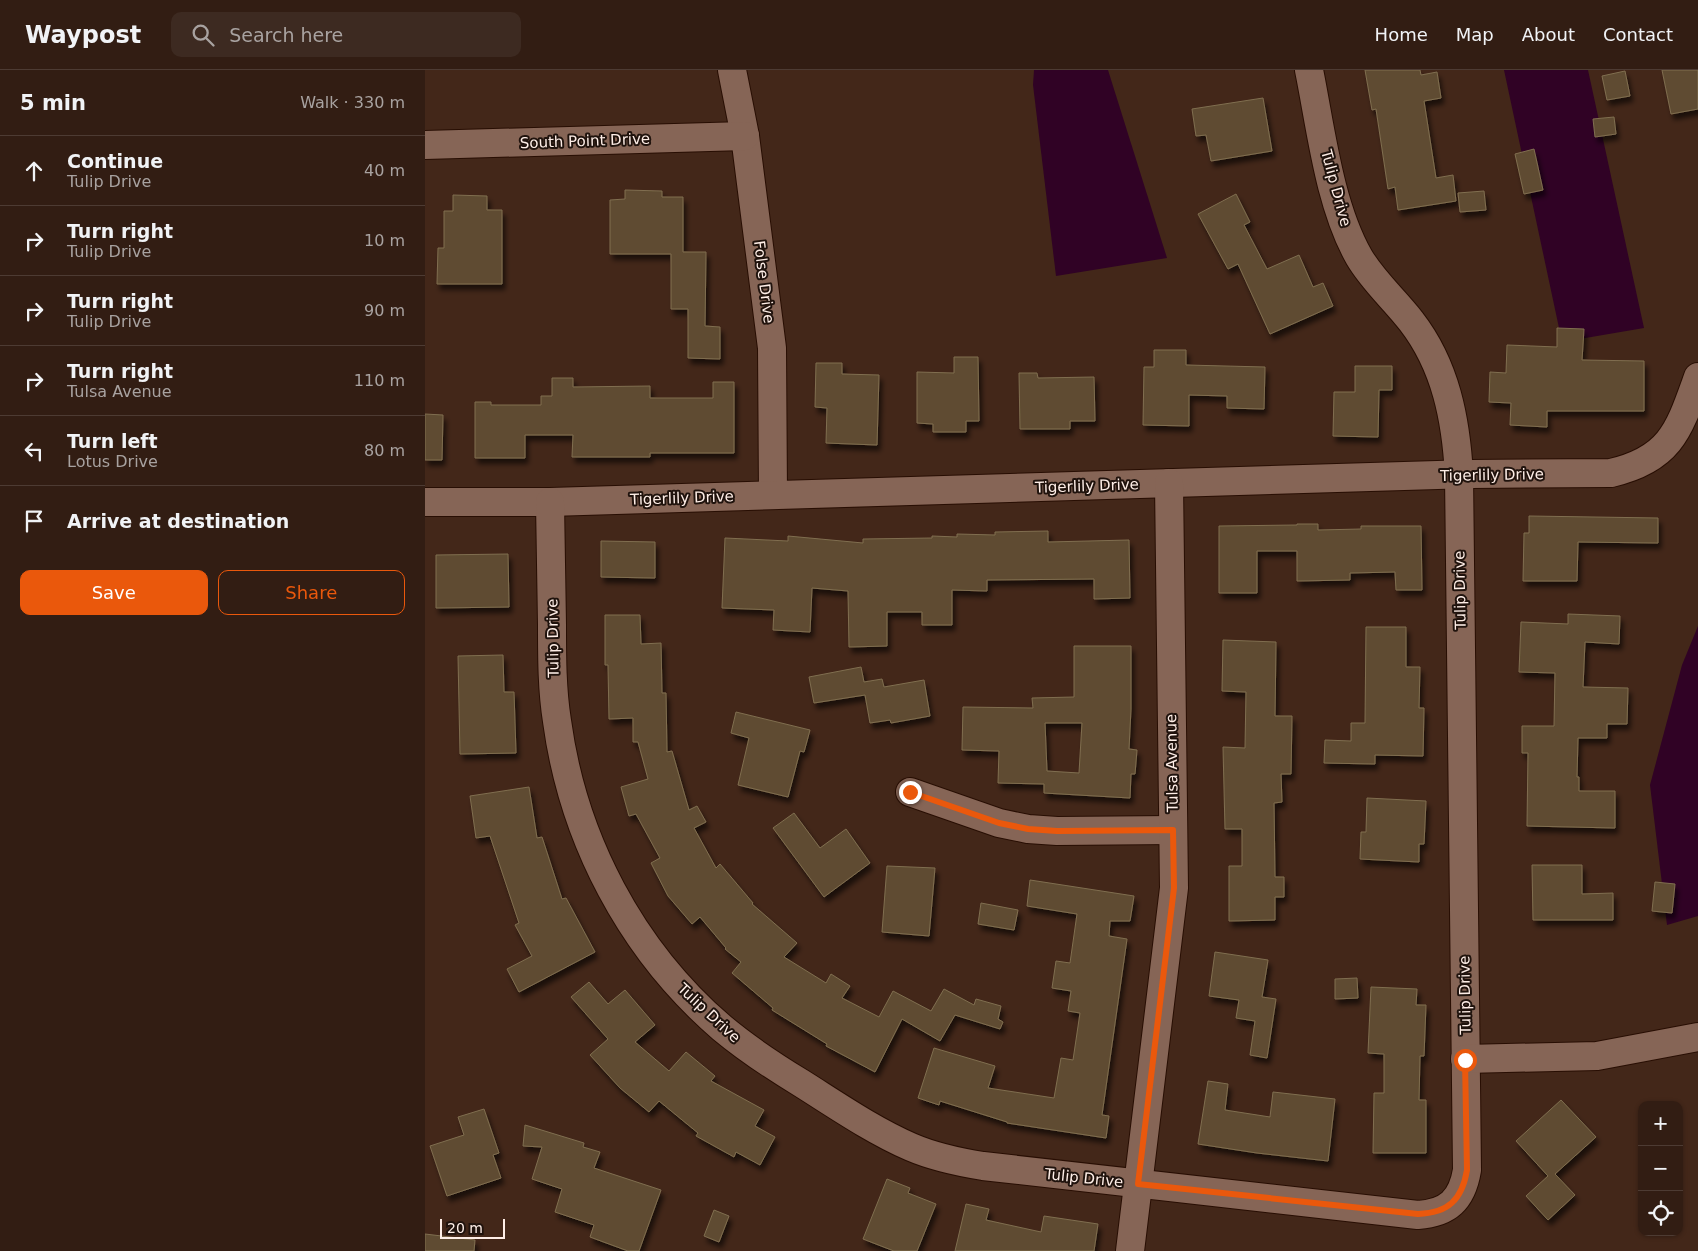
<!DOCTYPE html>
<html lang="en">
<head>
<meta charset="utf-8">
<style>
  body { margin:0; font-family:"DejaVu Sans",sans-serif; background:#3d2a21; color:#f1f3f6 }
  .controls { position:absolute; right:15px; bottom:15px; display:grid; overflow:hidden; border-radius:10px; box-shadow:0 1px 4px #0004 }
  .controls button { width:45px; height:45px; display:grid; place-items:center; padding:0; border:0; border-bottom:1px solid #4d3b33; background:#321d13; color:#f1f3f6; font:25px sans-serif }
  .scale { position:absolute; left:15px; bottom:12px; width:65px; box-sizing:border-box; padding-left:5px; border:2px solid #feeee7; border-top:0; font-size:14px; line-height:18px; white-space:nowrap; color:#feeee7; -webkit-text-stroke:4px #20130d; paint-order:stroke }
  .stop { position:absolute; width:15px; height:15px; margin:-11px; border:4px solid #ea580c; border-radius:50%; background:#fff }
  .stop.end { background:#ea580c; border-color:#fff; box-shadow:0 1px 5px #0008 }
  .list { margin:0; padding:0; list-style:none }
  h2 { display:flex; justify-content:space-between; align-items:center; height:65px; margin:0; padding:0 20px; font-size:21px }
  h2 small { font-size:16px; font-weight:400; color:#a8a2a0 }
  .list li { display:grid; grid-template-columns:32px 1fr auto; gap:15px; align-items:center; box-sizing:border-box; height:70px; padding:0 20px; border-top:1px solid #4d3b33 }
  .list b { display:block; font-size:19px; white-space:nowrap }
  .list p { margin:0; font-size:16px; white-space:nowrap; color:#a8a2a0 }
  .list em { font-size:16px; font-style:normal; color:#a8a2a0 }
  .actions { display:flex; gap:10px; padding:15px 20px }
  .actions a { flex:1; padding:11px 0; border:1px solid #ea580c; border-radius:10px; text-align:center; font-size:18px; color:#ea580c }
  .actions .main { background:#ea580c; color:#fff }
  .icon { flex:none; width:28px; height:28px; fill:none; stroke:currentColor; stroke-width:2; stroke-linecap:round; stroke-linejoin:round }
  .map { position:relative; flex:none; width:1273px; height:1181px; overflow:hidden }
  header { display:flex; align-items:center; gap:30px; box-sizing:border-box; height:70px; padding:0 25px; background:#321d13; border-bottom:1px solid #4d3b33 }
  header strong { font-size:24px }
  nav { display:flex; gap:28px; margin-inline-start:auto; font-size:18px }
  .search { width:350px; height:45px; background:#3d2a21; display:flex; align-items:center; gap:12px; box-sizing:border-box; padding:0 18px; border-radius:10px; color:#a8a2a0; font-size:19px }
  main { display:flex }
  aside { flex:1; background:#321d13 }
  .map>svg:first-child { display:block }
  .water { fill:#300225 }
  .building { fill:#5e4c30; stroke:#806e50; fill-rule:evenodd; filter:url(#shadow) }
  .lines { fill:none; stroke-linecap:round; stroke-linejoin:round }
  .minor-casing { stroke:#280e03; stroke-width:30 }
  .minor { stroke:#866556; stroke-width:28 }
  .route { stroke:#ea580c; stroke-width:6 }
  .labels { text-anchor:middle; stroke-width:4; stroke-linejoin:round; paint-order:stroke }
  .street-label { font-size:15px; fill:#feeee7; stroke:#20130d }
</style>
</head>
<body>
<header>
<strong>Waypost</strong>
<div class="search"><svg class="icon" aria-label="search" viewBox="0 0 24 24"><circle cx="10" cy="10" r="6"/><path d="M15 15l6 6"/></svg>Search here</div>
<nav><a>Home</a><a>Map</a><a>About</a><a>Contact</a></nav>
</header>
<main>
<aside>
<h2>5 min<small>Walk · 330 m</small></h2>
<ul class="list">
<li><svg class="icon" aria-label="ahead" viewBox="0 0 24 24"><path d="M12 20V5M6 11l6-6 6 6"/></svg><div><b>Continue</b><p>Tulip Drive</p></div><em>40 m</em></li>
<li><svg class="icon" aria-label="right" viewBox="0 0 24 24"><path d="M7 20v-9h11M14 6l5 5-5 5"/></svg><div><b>Turn right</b><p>Tulip Drive</p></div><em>10 m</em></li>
<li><svg class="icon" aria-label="right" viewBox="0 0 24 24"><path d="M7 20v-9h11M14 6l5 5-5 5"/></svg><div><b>Turn right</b><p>Tulip Drive</p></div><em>90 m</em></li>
<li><svg class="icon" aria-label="right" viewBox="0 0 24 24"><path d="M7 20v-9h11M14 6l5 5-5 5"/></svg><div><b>Turn right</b><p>Tulsa Avenue</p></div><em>110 m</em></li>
<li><svg class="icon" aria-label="left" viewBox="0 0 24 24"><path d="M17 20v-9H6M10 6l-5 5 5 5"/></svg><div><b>Turn left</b><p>Lotus Drive</p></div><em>80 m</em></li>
<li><svg class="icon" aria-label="arrive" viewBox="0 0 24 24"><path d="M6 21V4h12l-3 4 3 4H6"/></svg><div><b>Arrive at destination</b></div></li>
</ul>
<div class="actions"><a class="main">Save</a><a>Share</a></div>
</aside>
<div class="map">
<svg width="1273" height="1181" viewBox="0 0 1273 1181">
  <defs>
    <filter id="shadow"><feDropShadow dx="3" dy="5.5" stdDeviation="2.5" flood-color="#0009"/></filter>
  </defs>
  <rect width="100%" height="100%" fill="#432719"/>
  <!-- water -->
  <g class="water">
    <polygon points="609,0 683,0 742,188 631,206 608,15"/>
    <polygon points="1079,0 1163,0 1219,258 1137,272"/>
    <polygon points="1273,556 1273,846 1242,855 1225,715 1257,595"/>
  </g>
  <!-- building -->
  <g class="building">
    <polygon points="940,0 995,0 996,5 1012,2 1016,28 999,31 1011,108 1028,105 1031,131 973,140 970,117 963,119 951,39 947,40"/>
    <polygon points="1237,0 1273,0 1273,39 1246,44"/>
    <polygon points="1200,1 1205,26 1182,30 1177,6"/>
    <polygon points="838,28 847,81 786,91 781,65 771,66 767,39"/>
    <polygon points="1189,47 1191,64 1170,67 1168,49"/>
    <polygon points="1109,79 1118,120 1099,124 1090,84"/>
    <polygon points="200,120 237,121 237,127 258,127 258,182 281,182 280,256 295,257 295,289 263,288 263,239 246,239 246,184 185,184 185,130 200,129"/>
    <polygon points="1059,121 1061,140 1035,142 1033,123"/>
    <polygon points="811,124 825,152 819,155 842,199 874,185 888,217 898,213 908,236 845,264 813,194 803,199 773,144"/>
    <polygon points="28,125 62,126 62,140 77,140 77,214 12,214 13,178 19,178 19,141 28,141"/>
    <polygon points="1132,258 1159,259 1157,290 1219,291 1219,341 1122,341 1122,357 1085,355 1086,333 1064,332 1065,302 1081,303 1082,275 1132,277"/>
    <polygon points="729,280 761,280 761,295 840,297 839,339 802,338 802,326 764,325 764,356 718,355 719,297 729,297"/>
    <polygon points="529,287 553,287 554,351 541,351 541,362 508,362 508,354 492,353 492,302 529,303"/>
    <polygon points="391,293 417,293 417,304 454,305 452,375 401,373 402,338 390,337"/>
    <polygon points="930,296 967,296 967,320 954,320 953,367 908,366 909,322 930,322"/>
    <polygon points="594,303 612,303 613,308 669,307 670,351 645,351 645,359 595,359"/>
    <polygon points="127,308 148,308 148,317 225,316 225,328 288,328 288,312 309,312 309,383 225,383 225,387 147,387 148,365 100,365 100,388 50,388 50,332 66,332 66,335 116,335 116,326 127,326"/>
    <polygon points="0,344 18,345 17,390 0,390"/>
    <polygon points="1104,446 1233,448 1233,473 1153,472 1152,511 1098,511 1099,463 1104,463"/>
    <polygon points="872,454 893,454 893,460 936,459 936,456 996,456 997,520 971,520 970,502 925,503 925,510 872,511 872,481 832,481 832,523 794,523 794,456 872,455"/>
    <polygon points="623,461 623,472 704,470 705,528 669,529 669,509 562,510 562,521 527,520 527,555 497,555 497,542 462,542 462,576 424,577 423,521 387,518 385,562 348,560 349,540 297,538 300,468 363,471 363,466 438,473 438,469 507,468 507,466 532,467 532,464 570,465 570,462"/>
    <polygon points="176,471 230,472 230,508 176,507"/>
    <polygon points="83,484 84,537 11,538 11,485"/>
    <polygon points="1143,544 1195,546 1194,574 1160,572 1158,617 1203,618 1202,654 1182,654 1182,668 1153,668 1152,707 1154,707 1154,721 1190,721 1190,758 1102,756 1103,683 1097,683 1097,656 1129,656 1130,603 1094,602 1096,552 1143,554"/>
    <polygon points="180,545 215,545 216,574 236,573 237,623 241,623 242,682 247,681 264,740 272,736 281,752 269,758 291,798 295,794 328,833 327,834 372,873 359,887 401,913 406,904 425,916 417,928 454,947 468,921 506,941 519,919 549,935 551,929 576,936 573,949 578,952 575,959 530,945 515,971 477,949 450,1002 401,976 402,974 347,940 348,938 307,903 316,892 300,879 301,878 275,847 267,854 243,826 226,793 235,788 211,744 204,746 196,717 223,709 213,672 208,672 208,648 184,649 183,595 180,595"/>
    <polygon points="941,557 981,557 981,597 995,597 994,638 999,638 998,686 950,685 950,694 899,693 900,670 926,671 926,653 940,653"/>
    <polygon points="798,570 851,572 850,646 867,646 866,704 856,704 857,732 849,733 850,807 859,807 859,827 850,827 850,850 804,851 804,796 817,796 817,759 800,759 798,677 820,678 821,622 797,621"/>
    <path d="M649,576H706V639L704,679L712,680L710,704H706L705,728L619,723V714L573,713L574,681L537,680L538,637L608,638L607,628L649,627ZM620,653H657L654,703L622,701Z"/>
    <polygon points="78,585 79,622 89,622 91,683 35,684 33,586"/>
    <polygon points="436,597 439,612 457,609 459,617 499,610 505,646 466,653 465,650 445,653 440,625 389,633 384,607"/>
    <polygon points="311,642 385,660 379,682 375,681 363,727 313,715 324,668 306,663"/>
    <polygon points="104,717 112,768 117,767 137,829 141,828 170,882 94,922 82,899 107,886 90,855 94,853 65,766 51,768 45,726"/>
    <polygon points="942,728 1001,731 999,774 994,774 994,792 935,789 936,762 941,762"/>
    <polygon points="369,743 395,778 421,759 445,793 399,827 348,758"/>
    <polygon points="1107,795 1157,795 1157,824 1188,823 1188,850 1108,850"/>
    <polygon points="462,796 510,798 504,866 457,862"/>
    <polygon points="605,810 709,826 705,851 685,851 684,866 702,869 677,1045 684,1046 681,1068 582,1053 582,1052 515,1031 514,1035 493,1028 509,978 570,996 563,1018 629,1028 636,988 648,990 655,943 643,941 646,921 627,918 631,891 645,893 652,844 602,836"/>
    <polygon points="1230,812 1250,814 1247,843 1227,841"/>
    <polygon points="556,833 593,840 589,860 553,854"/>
    <polygon points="790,882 843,890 837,927 851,929 842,988 825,985 830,951 811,948 814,930 784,926"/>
    <polygon points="932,908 933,928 910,929 910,909"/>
    <polygon points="164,912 183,934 200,920 230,955 210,972 244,1001 261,982 290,1006 286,1011 339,1040 330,1056 350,1067 335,1095 311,1082 309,1087 271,1066 273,1063 234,1031 224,1042 195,1018 165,985 183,969 146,927"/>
    <polygon points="946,917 992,919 991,935 1001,935 999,986 995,986 994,1030 1001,1030 1001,1083 948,1083 949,1023 959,1023 959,984 943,983"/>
    <polygon points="783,1011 803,1014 800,1040 845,1047 848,1022 910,1029 903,1091 832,1083 773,1074"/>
    <polygon points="1136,1030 1171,1067 1130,1104 1150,1125 1123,1150 1101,1126 1123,1106 1091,1071"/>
    <polygon points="59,1039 74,1083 68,1085 76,1108 22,1126 5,1076 39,1065 33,1047"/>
    <polygon points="100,1055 159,1073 158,1077 175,1082 169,1098 236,1120 214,1181 203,1181 165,1167 169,1155 130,1142 137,1119 107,1109 117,1077 98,1076"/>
    <polygon points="462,1109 485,1118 483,1123 511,1134 492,1181 469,1181 438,1169"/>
    <polygon points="541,1134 564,1139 561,1150 616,1162 619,1146 673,1154 669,1181 530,1181"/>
    <polygon points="289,1140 304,1146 294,1172 279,1166"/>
    <polygon points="0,1164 50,1170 49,1181 0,1181"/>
  </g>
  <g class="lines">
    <defs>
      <g id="minor">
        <polyline points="307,0 320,66 347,278 348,425"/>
        <polyline points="0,75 320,66"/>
        <path d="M0,432H125L1046,404L1186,403C1246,389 1254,360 1273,307"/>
        <path d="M125,432C126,473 126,514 127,555C127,587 127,620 132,651C148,769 206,880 297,958C321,978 348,996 376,1013C411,1035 447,1060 486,1077C509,1087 533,1092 558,1096L993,1145C1023,1143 1037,1130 1042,1100L1034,405C1031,350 1021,296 986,251C969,229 948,211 934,187C904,134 896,59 884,0"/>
        <polyline points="485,722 574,753 603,759 632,761 748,760"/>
        <polyline points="1040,989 1172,986 1273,967"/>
        <polyline points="705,1181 749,818 744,413"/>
      </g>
    </defs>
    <!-- minor casing -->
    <use href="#minor" class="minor-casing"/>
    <!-- minor -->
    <use href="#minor" class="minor"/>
  </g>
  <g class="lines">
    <!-- route -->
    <path class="route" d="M485,722L574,753L603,759L632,761L748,760L749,818L713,1114L993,1144C1023,1143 1037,1130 1042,1100L1040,990"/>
  </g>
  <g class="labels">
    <!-- street labels -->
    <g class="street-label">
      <text transform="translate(160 71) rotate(-2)" y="5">South Point Drive</text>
      <text transform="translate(911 118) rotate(75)" y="5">Tulip Drive</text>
      <text transform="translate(339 212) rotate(83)" y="5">Folse Drive</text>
      <text transform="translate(1067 405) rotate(-1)" y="5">Tigerlily Drive</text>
      <text transform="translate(662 416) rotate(-2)" y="5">Tigerlily Drive</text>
      <text transform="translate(257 428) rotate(-2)" y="5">Tigerlily Drive</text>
      <text transform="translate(1035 520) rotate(-91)" y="5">Tulip Drive</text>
      <text transform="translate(128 568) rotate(-91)" y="5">Tulip Drive</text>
      <text transform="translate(747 693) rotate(-91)" y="5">Tulsa Avenue</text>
      <text transform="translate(1040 925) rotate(-91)" y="5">Tulip Drive</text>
      <text transform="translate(284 943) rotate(43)" y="5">Tulip Drive</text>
      <text transform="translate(659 1108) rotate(6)" y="5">Tulip Drive</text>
    </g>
  </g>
</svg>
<div class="controls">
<button>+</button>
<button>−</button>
<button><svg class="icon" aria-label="locate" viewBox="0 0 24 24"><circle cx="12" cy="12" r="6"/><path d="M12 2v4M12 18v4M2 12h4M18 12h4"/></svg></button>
</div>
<div class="scale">20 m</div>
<div class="stop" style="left:1040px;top:990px"></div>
<div class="stop end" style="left:485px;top:722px"></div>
</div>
</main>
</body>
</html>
